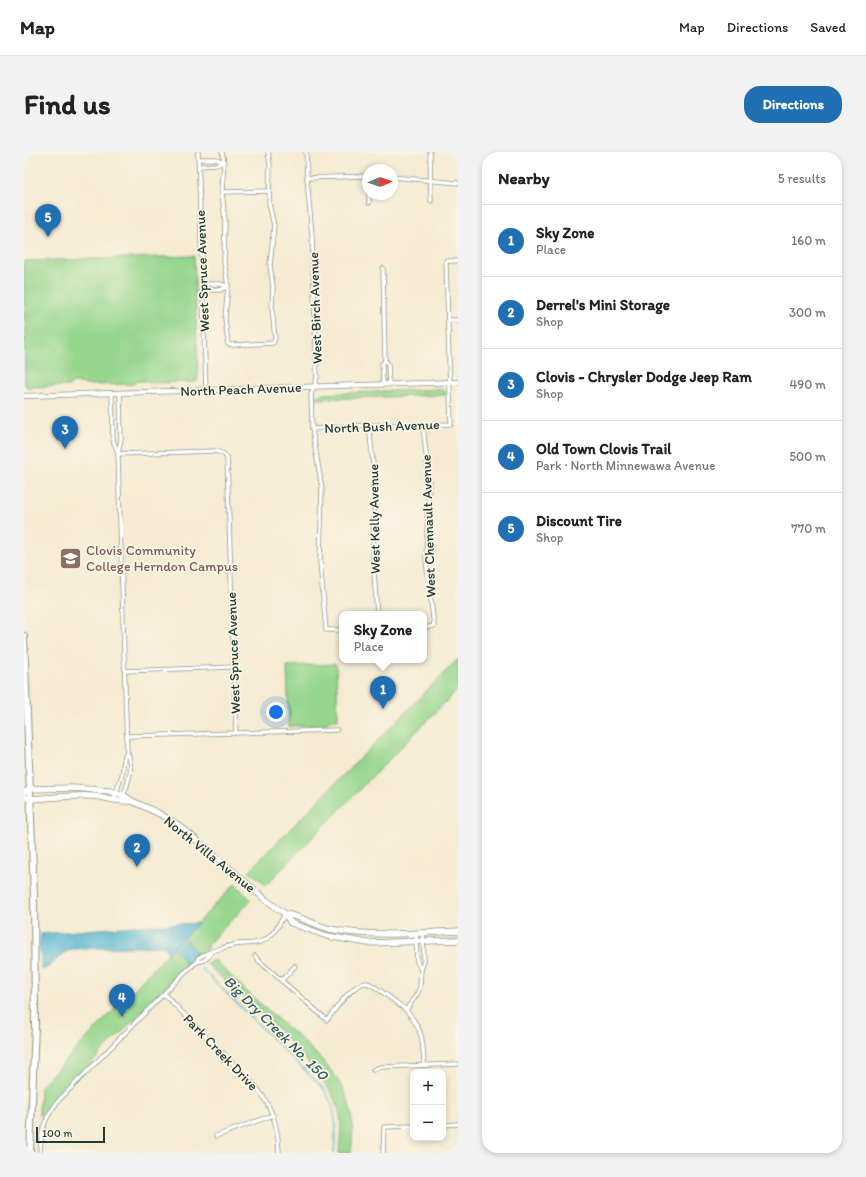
<!DOCTYPE html>
<html lang="en">
<head>
<meta charset="utf-8">
<style>
  body { margin:0; font-family:Itim,sans-serif; background:#f2f2f2; color:#222 }
  .controls { position:absolute; right:12px; bottom:12px; display:grid; overflow:hidden; border-radius:8px; box-shadow:0 2px 6px #0003 }
  .controls button { width:36px; height:36px; display:grid; place-items:center; padding:0; border:0; border-bottom:1px solid #e0e0e0; background:#fff; color:#222; font:20px sans-serif }
  .compass { position:absolute; left:338px; top:12px; width:36px; height:36px; border-radius:50%; background:#fff; box-shadow:0 2px 6px #0003; rotate:88deg }
  .scale { position:absolute; left:12px; bottom:10px; width:69px; box-sizing:border-box; padding-left:4px; border:2px solid #1f3d34; border-top:0; font-size:11px; line-height:14px; white-space:nowrap; color:#1f3d34; -webkit-text-stroke:3px #fcf5e5; paint-order:stroke }
  .you { position:absolute; left:252px; top:560px; width:14px; height:14px; margin:-10px; border:3px solid #fff; border-radius:50%; background:#1a73e8; box-shadow:0 0 0 6px #1a73e833 }
  .badge { display:grid; place-items:center; width:26px; height:26px; border-radius:50%; background:#1f6fb2; color:#fff; font-size:13px; font-weight:700 }
  .pin { position:absolute; translate:-50% -33px; filter:drop-shadow(0 1px 2px #0008) }
  .pin::after { content:''; position:absolute; top:21px; width:14px; height:12px; background:inherit; clip-path:polygon(0 0,100% 0,50% 100%) }
  .popup { position:absolute; left:315px; top:459px; width:88px; height:52px; box-sizing:border-box; display:grid; place-content:center; border-radius:8px; background:#fff; filter:drop-shadow(0 1px 3px #0005); font-size:13px; white-space:nowrap; color:#767676 }
  .popup b { font-size:15px; color:#222 }
  .popup::after { content:''; position:absolute; left:50%; top:100%; margin-left:-8px; border:8px solid transparent; border-top-color:#fff }
  .list { margin:0; padding:0; list-style:none }
  h2 { display:flex; justify-content:space-between; align-items:center; height:52px; margin:0; padding:0 16px; font-size:17px }
  h2 small { font-size:13px; font-weight:400; color:#767676 }
  .list li { display:grid; grid-template-columns:26px 1fr auto; gap:12px; align-items:center; box-sizing:border-box; height:72px; padding:0 16px; border-top:1px solid #e0e0e0 }
  .list b { display:block; font-size:15px; white-space:nowrap }
  .list p { margin:0; font-size:13px; white-space:nowrap; color:#767676 }
  .list em { font-size:13px; font-style:normal; color:#767676 }
  .map { position:relative; flex:none; width:434px; height:1001px; overflow:hidden; border-radius:16px }
  header { display:flex; align-items:center; gap:24px; box-sizing:border-box; height:56px; padding:0 20px; background:#fff; border-bottom:1px solid #e0e0e0 }
  header strong { font-size:19px }
  nav { display:flex; gap:22px; margin-inline-start:auto; font-size:14px }
  .intro { display:flex; align-items:center; justify-content:space-between; box-sizing:border-box; height:96px; padding:0 24px }
  h1 { margin:0; font-size:28px }
  .button { padding:10px 18px; border-radius:16px; background:#1f6fb2; color:#fff; font-size:14px; font-weight:700 }
  main { display:flex; gap:24px; padding:0 24px }
  aside { flex:1; background:#fff; border-radius:16px; box-shadow:0 2px 6px #0003 }
  .map>svg:first-child { display:block }
  .green { fill:#95d68d; stroke:#5a8a60 }
  .water { fill:#51b3d0; stroke:#387882 }
  .lines { fill:none; stroke-linecap:round; stroke-linejoin:round }
  .stream { stroke:#51b3d0; stroke-width:1.5 }
  .minor-casing { stroke:#8a9483; stroke-width:5 }
  .tertiary-casing { stroke:#8a9483; stroke-width:6 }
  .secondary-casing { stroke:#8a9483; stroke-width:7 }
  .primary-casing { stroke:#8a9483; stroke-width:8 }
  .minor { stroke:#fff; stroke-width:3.5 }
  .tertiary { stroke:#fff; stroke-width:4.5 }
  .secondary { stroke:#fff; stroke-width:5.5 }
  .primary { stroke:#fff; stroke-width:6 }
  .labels { text-anchor:middle; stroke-width:3.5; stroke-linejoin:round; paint-order:stroke }
  .street-label { font-size:14px; fill:#1f3d34; stroke:#fcf5e5 }
  .education-label { font-size:14px; fill:#785e54; stroke:#fcf5e5; text-anchor:start }
  .water-label { font-size:15px; font-style:italic; fill:#2e6063; stroke:#fcf5e5 }
</style>
</head>
<body>
<header>
<strong>Map</strong>
<nav><a>Map</a><a>Directions</a><a>Saved</a></nav>
</header>
<div class="intro"><h1>Find us</h1><a class="button">Directions</a></div>
<main>
<div class="map">
<svg width="434" height="1001" viewBox="0 0 434 1001">
  <rect width="100%" height="100%" fill="#fcf5e5"/>
  <filter id="ink" filterUnits="userSpaceOnUse"><feTurbulence type="fractalNoise" baseFrequency=".025" numOctaves="2"/><feDisplacementMap in="SourceGraphic" scale="8" xChannelSelector="R" yChannelSelector="G"/><feConvolveMatrix kernelMatrix="1 2 1 2 8 2 1 2 1" color-interpolation-filters="sRGB"/></filter>
  <filter id="wash" filterUnits="userSpaceOnUse"><feTurbulence type="fractalNoise" baseFrequency=".012" numOctaves="4" result="noise"/><feDisplacementMap in="SourceGraphic" scale="16" xChannelSelector="R" yChannelSelector="G"/><feGaussianBlur stdDeviation="0.9" result="paint"/><feColorMatrix in="noise" values="0 0 0 0 0 0 0 0 0 0 0 0 0 0 0 0 0 1.4 0 .05"/><feComposite in="paint" operator="in"/></filter>
  <g filter="url(#wash)">
    <rect width="100%" height="100%" fill="#f5ebd2"/>
    <!-- green -->
    <g class="green">
      <polygon points="170,104 174,226 172,230 125,231 122,229 113,229 110,232 61,233 58,231 49,231 46,234 3,235 1,233 0,109"/>
      <polygon points="415,237 420,239 422,243 292,247 294,243 298,242"/>
      <polygon points="434,507 434,537 242,733 225,719"/>
      <polygon points="312,512 314,568 308,568 299,573 265,574 263,514"/>
      <polygon points="211,732 227,748 182,794 184,796 158,817 149,828 15,964 16,935"/>
      <path d="M191,808C207,825 224,841 242,857C269,881 313,914 324,949C330,966 329,984 327,1001H315C316,986 319,970 314,955C309,941 298,928 289,916C258,877 218,845 182,811Z"/>
    </g>
    <!-- water -->
    <g class="water">
      <path d="M174,771L144,802L141,794L48,797C34,802 29,816 17,818V808L15,795L17,782L110,774Z"/>
      <polygon points="162,787 173,802 168,808 161,812 158,806 151,799"/>
    </g>
    <g class="lines">
      <!-- stream -->
      <polyline class="stream" points="177,816 301,938 309,956 312,975 310,1001"/>
    </g>
  </g>
  <g filter="url(#ink)">
    <g class="lines">
      <defs>
        <g id="minor">
          <polyline points="174,0 182,238"/>
          <polyline points="198,0 200,10 198,40 201,69 200,110 204,134 201,166 204,192 209,193 249,191 251,187 248,156 249,135 246,113 250,74 245,51 246,12 244,0"/>
          <polyline points="282,0 283,26 288,84 293,226 287,243 288,277 298,336 296,410 302,478 318,478"/>
          <polyline points="406,0 407,49"/>
          <polyline points="175,7 192,7 200,10 192,13 175,14"/>
          <polyline points="368,25 434,31"/>
          <polyline points="283,26 344,24"/>
          <polyline points="198,40 245,39"/>
          <polyline points="345,42 345,51"/>
          <polyline points="359,116 361,208 364,212 365,232"/>
          <polyline points="178,132 196,132 204,134 196,138 179,138"/>
          <polyline points="424,168 434,168"/>
          <polyline points="359,232 358,212 361,208"/>
          <polyline points="88,241 89,288 94,301"/>
          <path d="M96,241L97,287L94,302L103,600C111,614 104,631 99,645"/>
          <polyline points="345,273 351,331 349,406 353,462"/>
          <polyline points="399,273 405,331 402,408 410,474 400,476"/>
          <polyline points="288,277 345,273 374,273 427,272 422,109 434,109"/>
          <polyline points="94,302 192,299 200,302 203,306 212,581"/>
          <polyline points="101,519 209,515"/>
          <polyline points="103,584 313,578"/>
          <polyline points="90,647 98,623 100,607 103,600"/>
          <polyline points="392,781 393,810 397,818"/>
          <path d="M399,781L400,809L397,818L396,835L393,842L382,858C399,878 399,888 400,913"/>
          <path d="M231,804L234,808L303,868C310,859 330,829 343,831C351,833 374,852 382,858"/>
          <path d="M173,810C178,810 185,806 187,801"/>
          <polyline points="257,829 271,814"/>
          <path d="M140,842L232,935C249,956 254,974 255,1001"/>
          <polyline points="349,918 356,915 434,912"/>
          <polyline points="419,973 434,972"/>
          <polyline points="192,984 249,963"/>
          <path d="M16,1001C17,977 20,967 35,948L161,820L173,810L174,806C184,800 202,794 215,792C224,791 234,793 242,787C251,782 256,770 261,762"/>
          <polyline points="359,1001 360,975 389,974"/>
        </g>
        <polyline id="tertiary" points="0,244 434,230"/>
        <g id="secondary">
          <polyline points="0,640 7,637 49,636 86,639 99,643 108,649 134,661 156,674 242,748 261,762 267,771 303,784 344,791 434,788"/>
          <path d="M0,645L7,647C27,646 47,643 67,644C81,645 94,650 107,649"/>
          <path d="M261,762C278,764 293,775 311,778C351,785 393,781 434,779"/>
        </g>
        <polyline id="primary" points="0,484 10,744 11,872 6,1001"/>
      </defs>
      <!-- minor casing -->
      <use href="#minor" class="minor-casing"/>
      <!-- tertiary casing -->
      <use href="#tertiary" class="tertiary-casing"/>
      <!-- secondary casing -->
      <use href="#secondary" class="secondary-casing"/>
      <!-- primary casing -->
      <use href="#primary" class="primary-casing"/>
      <!-- minor -->
      <use href="#minor" class="minor"/>
      <!-- tertiary -->
      <use href="#tertiary" class="tertiary"/>
      <!-- secondary -->
      <use href="#secondary" class="secondary"/>
      <!-- primary -->
      <use href="#primary" class="primary"/>
    </g>
  </g>
  <!-- icons -->
  <defs>
    <symbol id="university-square" viewBox="-11 -11 22 22"><rect x="-9" y="-9" width="18" height="18" rx="4" fill="#8d6e63" stroke="#fcf5e5"/><path d="M0-5L7-2L0 1L-7-2ZM-4 1L0 2.5L4 1V4Q0 6-4 4Z" fill="#fff"/></symbol>
  </defs>
  <g fill-rule="evenodd">
    <use href="#university-square" x="34" y="394" width="25" height="25"/>
  </g>
  <g class="labels">
    <!-- street labels -->
    <g class="street-label">
      <text transform="translate(178 119) rotate(-92)" y="5">West Spruce Avenue</text>
      <text transform="translate(291 156) rotate(-92)" y="5">West Birch Avenue</text>
      <text transform="translate(217 237) rotate(-2)" y="5">North Peach Avenue</text>
      <text transform="translate(358 274) rotate(-2)" y="5">North Bush Avenue</text>
      <text transform="translate(350 367) rotate(-91)" y="5">West Kelly Avenue</text>
      <text transform="translate(404 374) rotate(-92)" y="5">West Chennault Avenue</text>
      <text transform="translate(209 501) rotate(-92)" y="5">West Spruce Avenue</text>
      <text transform="translate(186 702) rotate(39)" y="5">North Villa Avenue</text>
      <text transform="translate(197 900) rotate(46)" y="5">Park Creek Drive</text>
    </g>
    <!-- education labels -->
    <g class="education-label">
      <text x="62" y="403">Clovis Community<tspan x="62" dy="16">College Herndon Campus</tspan></text>
    </g>
    <!-- water labels -->
    <g class="water-label">
      <text transform="translate(252 876) rotate(45)" y="5">Big Dry Creek No. 150</text>
    </g>
  </g>
</svg>
<div class="controls">
<button>+</button>
<button>−</button>
</div>
<svg class="compass" viewBox="-18 -18 36 36"><path d="M0-13l5 13h-10z" fill="#e53935"/><path d="M0 13l5-13h-10z" fill="#767676"/></svg>
<div class="scale">100 m</div>
<div class="you"></div>
<div class="pin badge" style="left:359px;top:557px">1</div>
<div class="popup"><b>Sky Zone</b>Place</div>
<div class="pin badge" style="left:113px;top:715px">2</div>
<div class="pin badge" style="left:41px;top:297px">3</div>
<div class="pin badge" style="left:98px;top:865px">4</div>
<div class="pin badge" style="left:24px;top:85px">5</div>
</div>
<aside>
<h2>Nearby<small>5 results</small></h2>
<ul class="list">
<li><span class="badge">1</span><div><b>Sky Zone</b><p>Place</p></div><em>160 m</em></li>
<li><span class="badge">2</span><div><b>Derrel's Mini Storage</b><p>Shop</p></div><em>300 m</em></li>
<li><span class="badge">3</span><div><b>Clovis - Chrysler Dodge Jeep Ram</b><p>Shop</p></div><em>490 m</em></li>
<li><span class="badge">4</span><div><b>Old Town Clovis Trail</b><p>Park · North Minnewawa Avenue</p></div><em>500 m</em></li>
<li><span class="badge">5</span><div><b>Discount Tire</b><p>Shop</p></div><em>770 m</em></li>
</ul>
</aside>
</main>
</body>
</html>
